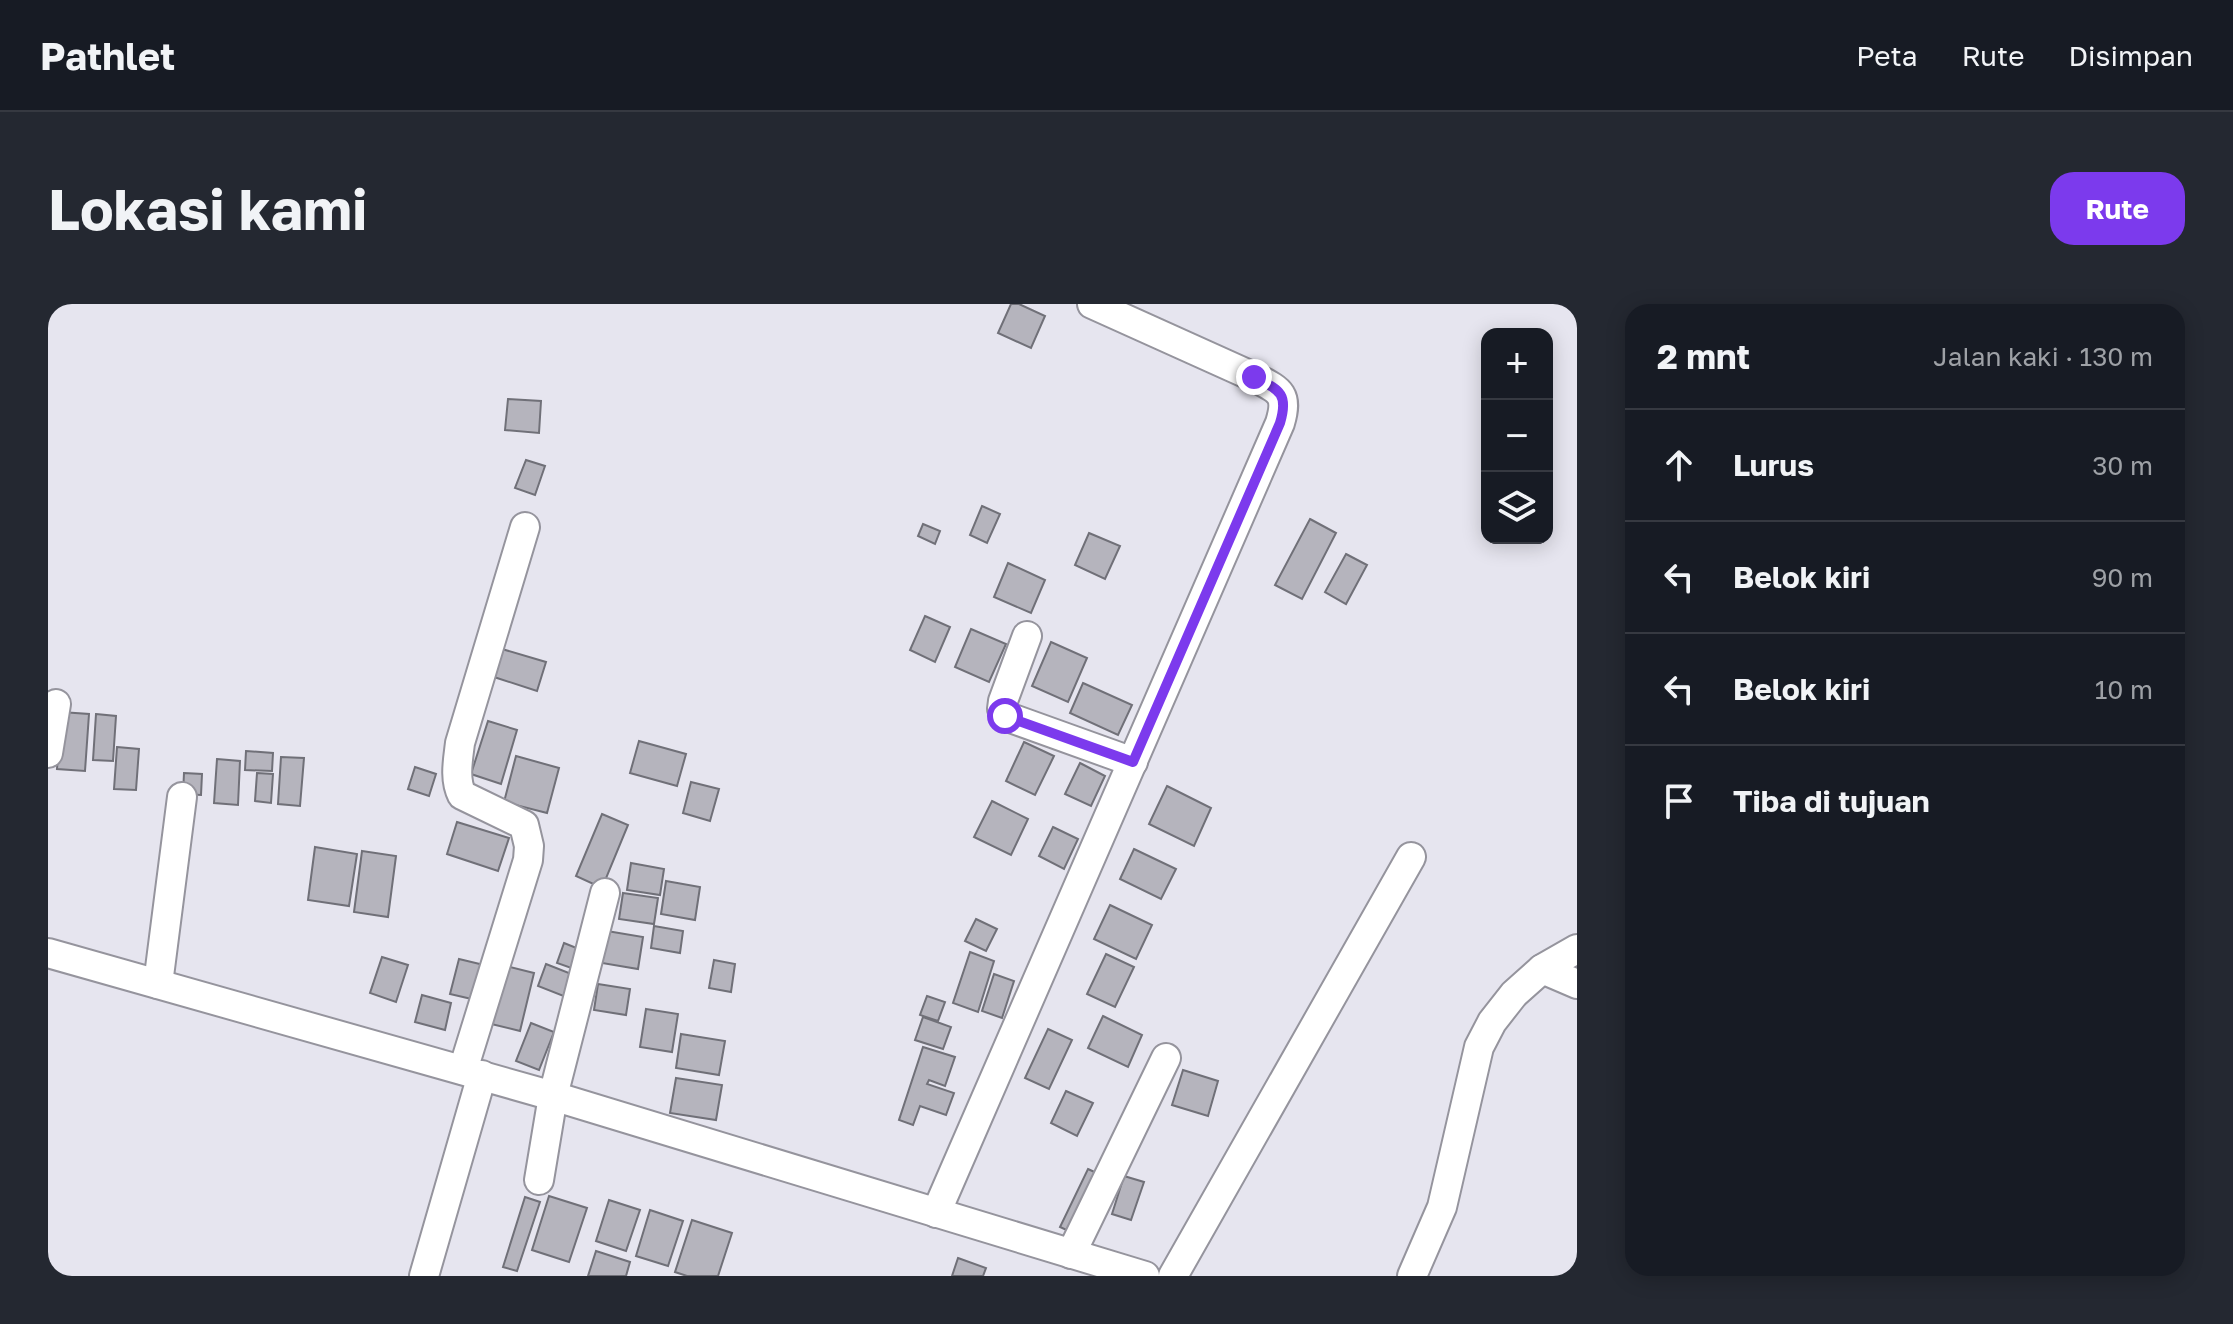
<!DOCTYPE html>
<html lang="id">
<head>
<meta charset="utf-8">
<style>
  body { margin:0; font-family:"Golos Text",sans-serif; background:#242831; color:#f1f3f6 }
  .controls { position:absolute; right:24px; top:24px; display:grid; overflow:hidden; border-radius:16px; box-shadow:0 4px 20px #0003 }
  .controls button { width:72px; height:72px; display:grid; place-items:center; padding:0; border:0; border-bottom:2px solid #363941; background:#171b24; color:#f1f3f6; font:40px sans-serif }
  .stop { position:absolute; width:24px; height:24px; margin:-18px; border:6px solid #7c3aed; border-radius:50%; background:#fff }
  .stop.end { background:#7c3aed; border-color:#fff; box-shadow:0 2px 8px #0008 }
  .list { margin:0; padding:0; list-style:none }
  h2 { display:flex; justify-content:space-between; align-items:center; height:104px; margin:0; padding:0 32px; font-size:34px }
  h2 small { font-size:26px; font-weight:400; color:#9ea1a6 }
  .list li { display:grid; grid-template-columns:52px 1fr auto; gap:24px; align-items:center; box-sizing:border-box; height:112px; padding:0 32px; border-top:2px solid #363941 }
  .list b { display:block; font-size:30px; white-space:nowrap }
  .list em { font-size:26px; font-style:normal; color:#9ea1a6 }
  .icon { flex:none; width:44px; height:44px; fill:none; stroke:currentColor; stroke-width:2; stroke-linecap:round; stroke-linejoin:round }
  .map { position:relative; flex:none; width:1529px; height:972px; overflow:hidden; border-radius:24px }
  header { display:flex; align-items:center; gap:48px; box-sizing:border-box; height:112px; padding:0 40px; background:#171b24; border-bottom:2px solid #363941 }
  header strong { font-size:38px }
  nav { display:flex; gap:44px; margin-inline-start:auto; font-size:28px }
  .intro { display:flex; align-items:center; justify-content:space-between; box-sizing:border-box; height:192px; padding:0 48px }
  h1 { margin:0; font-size:56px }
  .button { padding:20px 36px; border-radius:24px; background:#7c3aed; color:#fff; font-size:28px; font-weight:700 }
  main { display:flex; gap:48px; padding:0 48px }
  aside { flex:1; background:#171b24; border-radius:24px; box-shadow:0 4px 20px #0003 }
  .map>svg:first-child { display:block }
  .building { fill:#b5b4bd; stroke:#707078; stroke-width:2 }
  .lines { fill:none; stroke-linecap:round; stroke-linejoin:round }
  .minor-casing { stroke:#95949d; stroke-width:32 }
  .minor { stroke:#fff; stroke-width:28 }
  .route { stroke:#7c3aed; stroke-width:10 }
</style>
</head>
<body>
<header>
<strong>Pathlet</strong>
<nav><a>Peta</a><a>Rute</a><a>Disimpan</a></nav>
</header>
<div class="intro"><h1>Lokasi kami</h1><a class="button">Rute</a></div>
<main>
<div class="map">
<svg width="1529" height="972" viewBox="0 0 1529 972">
  <rect width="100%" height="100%" fill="#e6e5ef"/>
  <!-- building -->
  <g class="building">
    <polygon points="963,0 971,0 997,12 983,44 950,29"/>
    <polygon points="460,95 493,97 491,129 457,126"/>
    <polygon points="478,156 497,162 487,191 467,184"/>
    <polygon points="934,202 952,210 939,239 922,231"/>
    <polygon points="1262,215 1288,229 1254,295 1227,281"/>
    <polygon points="875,220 892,227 887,240 870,232"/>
    <polygon points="1041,229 1072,242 1057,275 1027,261"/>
    <polygon points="1298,250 1319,261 1298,300 1277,288"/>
    <polygon points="960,259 997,276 983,309 946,293"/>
    <polygon points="877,312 902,323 887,358 862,346"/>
    <polygon points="923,325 958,340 941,378 907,363"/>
    <polygon points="1003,338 1039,354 1020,398 984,382"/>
    <polygon points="454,345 498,358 489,387 446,373"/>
    <polygon points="1035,379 1084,401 1070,431 1022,409"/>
    <polygon points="13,408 41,410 37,467 9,465"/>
    <polygon points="48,410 68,412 65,457 45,456"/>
    <polygon points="440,417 469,426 453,480 423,470"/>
    <polygon points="591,437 638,450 629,482 582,469"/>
    <polygon points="976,438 1006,452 987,491 958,477"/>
    <polygon points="69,443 91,445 88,486 66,485"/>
    <polygon points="198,447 225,449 224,467 197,466"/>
    <polygon points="468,452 511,464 499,509 456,498"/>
    <polygon points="233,453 256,454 252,502 230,500"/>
    <polygon points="169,455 192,457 190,501 166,499"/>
    <polygon points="1032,459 1057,472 1043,502 1017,490"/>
    <polygon points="367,463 388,470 381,492 360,485"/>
    <polygon points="136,469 154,470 153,491 135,490"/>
    <polygon points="209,469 225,470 223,499 207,497"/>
    <polygon points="643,478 671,485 662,517 635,509"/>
    <polygon points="1119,482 1163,504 1146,542 1101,520"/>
    <polygon points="944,497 980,515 963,551 926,533"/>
    <polygon points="554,510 580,521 554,584 528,572"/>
    <polygon points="409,518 461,534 450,567 399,550"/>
    <polygon points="1005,523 1030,535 1016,565 991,552"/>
    <polygon points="267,543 309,550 301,602 260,596"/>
    <polygon points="1086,545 1128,565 1113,595 1072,575"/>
    <polygon points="314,547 348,552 340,613 306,608"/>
    <polygon points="583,559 616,565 612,591 579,586"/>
    <polygon points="618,577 652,583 647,616 613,610"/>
    <polygon points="575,589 610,594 606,620 571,615"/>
    <polygon points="1062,601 1104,621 1088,655 1046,635"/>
    <polygon points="928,615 949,625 938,647 917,637"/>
    <polygon points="606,622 635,627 632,649 603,644"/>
    <polygon points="559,627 595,633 590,665 554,659"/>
    <polygon points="516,639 536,647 529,666 509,659"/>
    <polygon points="922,648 946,657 930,708 905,699"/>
    <polygon points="1058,650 1086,663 1067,703 1039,690"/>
    <polygon points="334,653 360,661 348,698 322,689"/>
    <polygon points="411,655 436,661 428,696 402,690"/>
    <polygon points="666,656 687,660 683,688 661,684"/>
    <polygon points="450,660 486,669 472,727 435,718"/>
    <polygon points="498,660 526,671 518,693 490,682"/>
    <polygon points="946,670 966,677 954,714 934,707"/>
    <polygon points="550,680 582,685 578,711 546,706"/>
    <polygon points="374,691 403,699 397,726 367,718"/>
    <polygon points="879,692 897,698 890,717 872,711"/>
    <polygon points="598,705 630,710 624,748 592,743"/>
    <polygon points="1055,712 1094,731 1080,763 1040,744"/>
    <polygon points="875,713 903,723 895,745 867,736"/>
    <polygon points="483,719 506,728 491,766 468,757"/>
    <polygon points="1000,725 1024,736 1001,785 977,774"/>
    <polygon points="633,730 677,737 671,771 628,764"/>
    <polygon points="875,743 907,753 897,782 881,776 879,780 906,789 898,811 872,802 865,821 851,816"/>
    <polygon points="1135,766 1170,777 1160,812 1124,801"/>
    <polygon points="628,774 674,781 668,816 622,809"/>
    <polygon points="1018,787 1045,799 1029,832 1003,819"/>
    <polygon points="1040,865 1055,872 1027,930 1012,923"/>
    <polygon points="1076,872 1096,878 1083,916 1064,910"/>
    <polygon points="501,892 539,904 521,958 484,946"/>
    <polygon points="477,893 492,898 469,967 455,963"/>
    <polygon points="561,896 592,906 578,947 548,937"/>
    <polygon points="602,906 635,917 620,962 588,952"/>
    <polygon points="644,916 684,929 670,972 639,972 627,968"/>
    <polygon points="548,947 582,958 578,972 540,972"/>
    <polygon points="910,954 938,964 935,972 904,972"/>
  </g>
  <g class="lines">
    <defs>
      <g id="minor">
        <polyline points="979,332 955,397 954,405 957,412 1085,458"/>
        <polyline points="0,449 8,400"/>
        <polyline points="0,649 505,792 1097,972"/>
        <polyline points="1494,665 1529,680"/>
        <polyline points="110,680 134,493"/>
        <path d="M415,766L480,556L481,542L476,521L414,491C406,475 410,456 412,439L477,223"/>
        <polyline points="491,876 505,792 557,589"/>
        <path d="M888,909L1232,119C1241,89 1231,86 1206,73L1044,0"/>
        <polyline points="1023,950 1118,754"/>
        <polyline points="376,972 434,771"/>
        <polyline points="1125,972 1363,553"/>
        <polyline points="1364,972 1394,903 1431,743 1444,718 1466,690 1494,665 1529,645"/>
      </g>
    </defs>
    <!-- minor casing -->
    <use href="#minor" class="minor-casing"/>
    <!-- minor -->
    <use href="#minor" class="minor"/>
  </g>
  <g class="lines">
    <!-- route -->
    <path class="route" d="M957,412L1085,458L1232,119C1241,89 1231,86 1206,73"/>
  </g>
</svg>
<div class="controls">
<button>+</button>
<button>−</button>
<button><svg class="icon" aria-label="layers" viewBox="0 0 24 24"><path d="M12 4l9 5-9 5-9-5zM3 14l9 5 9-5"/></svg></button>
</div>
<div class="stop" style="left:957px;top:412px"></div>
<div class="stop end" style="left:1206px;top:73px"></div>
</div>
<aside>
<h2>2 mnt<small>Jalan kaki · 130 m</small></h2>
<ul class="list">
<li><svg class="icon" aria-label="ahead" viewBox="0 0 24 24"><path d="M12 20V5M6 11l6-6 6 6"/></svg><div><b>Lurus</b></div><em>30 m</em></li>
<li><svg class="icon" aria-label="left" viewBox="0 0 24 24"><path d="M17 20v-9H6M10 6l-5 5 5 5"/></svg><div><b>Belok kiri</b></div><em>90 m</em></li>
<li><svg class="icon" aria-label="left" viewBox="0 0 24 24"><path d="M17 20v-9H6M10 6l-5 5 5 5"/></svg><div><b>Belok kiri</b></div><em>10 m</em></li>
<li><svg class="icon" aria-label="arrive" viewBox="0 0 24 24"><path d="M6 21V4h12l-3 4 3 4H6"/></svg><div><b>Tiba di tujuan</b></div></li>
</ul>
</aside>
</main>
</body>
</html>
